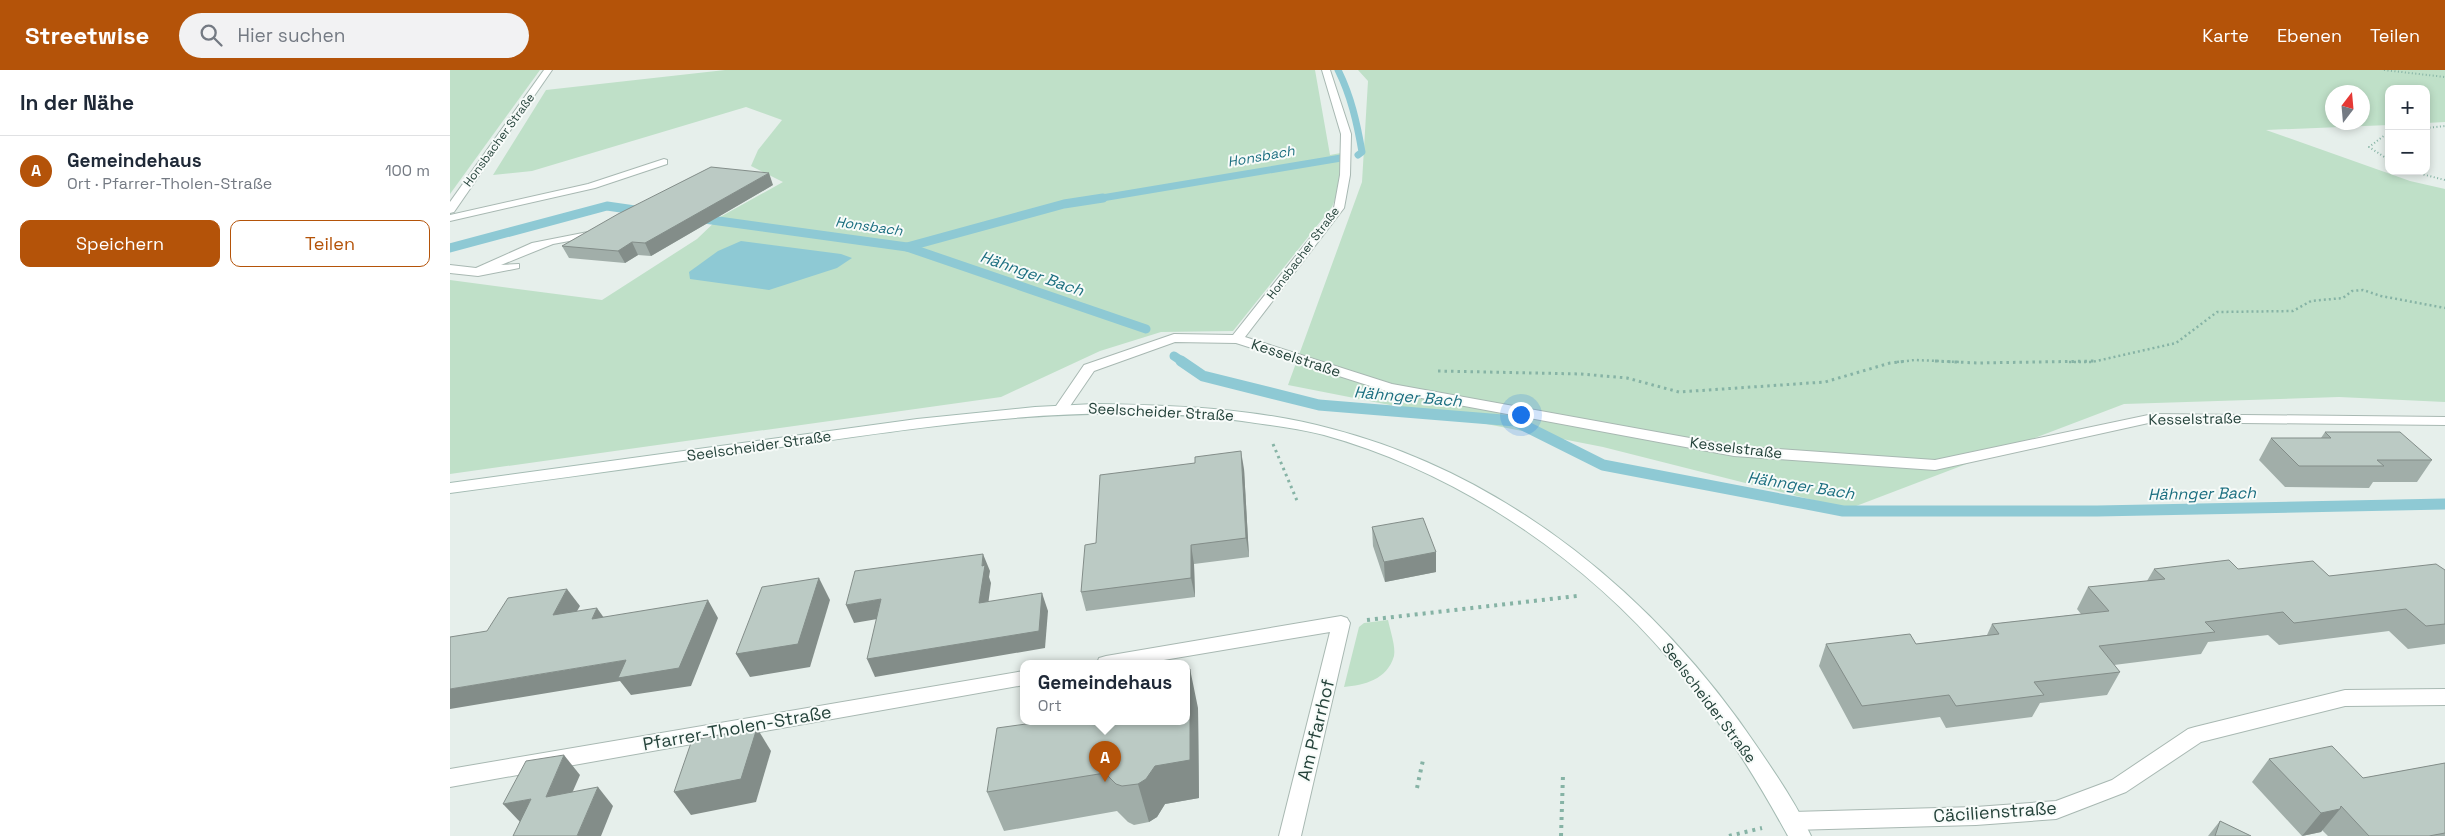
<!DOCTYPE html>
<html lang="de">
<head>
<meta charset="utf-8">
<style>
  body { margin:0; font-family:"Space Grotesk",sans-serif; background:#f2f2f3; color:#1f2937 }
  .controls { position:absolute; right:15px; top:15px; display:grid; overflow:hidden; border-radius:10px; box-shadow:0 2px 8px #0003 }
  .controls button { width:45px; height:45px; display:grid; place-items:center; padding:0; border:0; border-bottom:1px solid #e0e1e3; background:#fff; color:#1f2937; font:25px sans-serif }
  .compass { position:absolute; left:1875px; top:15px; width:45px; height:45px; border-radius:50%; background:#fff; box-shadow:0 2px 8px #0003; rotate:16deg }
  .you { position:absolute; left:1070px; top:344px; width:18px; height:18px; margin:-12px; border:4px solid #fff; border-radius:50%; background:#1a73e8; box-shadow:0 0 0 8px #1a73e833 }
  .badge { display:grid; place-items:center; width:32px; height:32px; border-radius:50%; background:#b45309; color:#fff; font-size:16px; font-weight:700 }
  .pin { position:absolute; translate:-50% -41px; filter:drop-shadow(0 1px 2px #0008) }
  .pin::after { content:''; position:absolute; top:26px; width:18px; height:15px; background:inherit; clip-path:polygon(0 0,100% 0,50% 100%) }
  .popup { position:absolute; left:570px; top:590px; width:170px; height:65px; box-sizing:border-box; display:grid; place-content:center; border-radius:10px; background:#fff; filter:drop-shadow(0 1px 4px #0005); font-size:16px; white-space:nowrap; color:#747a83 }
  .popup b { font-size:19px; color:#1f2937 }
  .popup::after { content:''; position:absolute; left:50%; top:100%; margin-left:-10px; border:10px solid transparent; border-top-color:#fff }
  .list { margin:0; padding:0; list-style:none }
  h2 { display:flex; justify-content:space-between; align-items:center; height:65px; margin:0; padding:0 20px; font-size:21px }
  h2 small { font-size:16px; font-weight:400; color:#747a83 }
  .list li { display:grid; grid-template-columns:32px 1fr auto; gap:15px; align-items:center; box-sizing:border-box; height:70px; padding:0 20px; border-top:1px solid #e0e1e3 }
  .list b { display:block; font-size:19px; white-space:nowrap }
  .list p { margin:0; font-size:16px; white-space:nowrap; color:#747a83 }
  .list em { font-size:16px; font-style:normal; color:#747a83 }
  .actions { display:flex; gap:10px; padding:15px 20px }
  .actions a { flex:1; padding:11px 0; border:1px solid #b45309; border-radius:10px; text-align:center; font-size:18px; color:#b45309 }
  .actions .main { background:#b45309; color:#fff }
  .icon { flex:none; width:28px; height:28px; fill:none; stroke:currentColor; stroke-width:2; stroke-linecap:round; stroke-linejoin:round }
  .map { position:relative; flex:none; width:1995px; height:766px; overflow:hidden }
  header { display:flex; align-items:center; gap:30px; box-sizing:border-box; height:70px; padding:0 25px; background:#b45309; color:#fff }
  header strong { font-size:24px }
  nav { display:flex; gap:28px; margin-inline-start:auto; font-size:18px }
  .search { width:350px; height:45px; background:#f2f2f3; display:flex; align-items:center; gap:12px; box-sizing:border-box; padding:0 18px; border-radius:28px; color:#747a83; font-size:19px }
  main { display:flex }
  aside { flex:1; background:#fff }
  .map>svg:first-child { display:block }
  .green { fill:#bfe0c8; fill-rule:evenodd }
  .water { fill:#8ec9d4 }
  .lines { fill:none; stroke-linecap:round; stroke-linejoin:round }
  .stream-far2 { stroke:#8ec9d4; stroke-width:7 }
  .stream-far1 { stroke:#8ec9d4; stroke-width:9 }
  .stream { stroke:#8ec9d4; stroke-width:11 }
  .lane-casing { stroke:#a8b8b2; stroke-width:2 }
  .street-casing { stroke:#a8b8b2; stroke-width:2 }
  .secondary-casing { stroke:#a4bbb3; stroke-width:2 }
  .path-far3 { stroke:#86b3a5; stroke-width:2; stroke-dasharray:1 2.5; stroke-linecap:butt }
  .path-far2 { stroke:#86b3a5; stroke-width:2.5; stroke-dasharray:2 3; stroke-linecap:butt }
  .path-far1 { stroke:#86b3a5; stroke-width:3; stroke-dasharray:2.5 4; stroke-linecap:butt }
  .path { stroke:#86b3a5; stroke-width:4; stroke-dasharray:3 5; stroke-linecap:butt }
  .lane { fill:#fff; fill-rule:evenodd }
  .street { fill:#fff; fill-rule:evenodd }
  .secondary { fill:#fff; fill-rule:evenodd }
  .wall { fill:#a1aea9 }
  .shaded-wall { fill:#838d89 }
  .building { fill:#bbcac4; stroke:#838d89 }
  .labels { text-anchor:middle; stroke-width:4; stroke-linejoin:round; paint-order:stroke }
  .far-street-label { font-size:12px; fill:#24423a; stroke:#f7fbf9 }
  .far-water-label { font-size:14px; font-style:italic; fill:#1c6f80; stroke:#f7fbf9 }
  .street-label { font-size:15px; fill:#24423a; stroke:#f7fbf9 }
  .water-label { font-size:16px; font-style:italic; fill:#1c6f80; stroke:#f7fbf9 }
  .near-street-label { font-size:18px; fill:#24423a; stroke:#f7fbf9 }
</style>
</head>
<body>
<header>
<strong>Streetwise</strong>
<div class="search"><svg class="icon" aria-label="search" viewBox="0 0 24 24"><circle cx="10" cy="10" r="6"/><path d="M15 15l6 6"/></svg>Hier suchen</div>
<nav><a>Karte</a><a>Ebenen</a><a>Teilen</a></nav>
</header>
<main>
<aside>
<h2>In der Nähe<small></small></h2>
<ul class="list">
<li><span class="badge">A</span><div><b>Gemeindehaus</b><p>Ort · Pfarrer-Tholen-Straße</p></div><em>100 m</em></li>
</ul>
<div class="actions"><a class="main">Speichern</a><a>Teilen</a></div>
</aside>
<div class="map">
<svg width="1995" height="766" viewBox="0 0 1995 766">
  <rect width="100%" height="100%" fill="#e6efeb"/>
  <!-- green -->
  <g class="green">
    <polygon points="0,0 90,0 0,124"/>
    <polygon points="275,0 865,0 880,85 896,82 895,105 882,137 783,261 711,262 650,281 551,327 0,404 0,210 152,230 247,169 270,147 333,112 301,96 308,80 332,50 296,37 82,101 43,105 96,20"/>
    <path d="M908,0H1995V52L1976,53V19H1939V55L1816,60L1960,111L1995,119V332L1889,327L1674,334L1393,441L1367,431L1153,377L838,315L912,112L918,11ZM1882,22H1912V52H1882Z"/>
    <path d="M938,550C940,560 946,577 944,586C937,610 914,615 894,617L909,557L914,553Z"/>
  </g>
  <!-- water -->
  <polygon class="water" points="291,171 391,184 402,188 387,198 319,220 240,209 239,202 268,181"/>
  <g class="lines">
    <!-- stream-far2 -->
    <g class="stream-far2">
      <path d="M888,0C901,26 907,53 912,82L908,85"/>
      <polyline points="646,129 891,88"/>
    </g>
    <!-- stream-far1 -->
    <g class="stream-far1">
      <polyline points="247,148 457,177 614,134 653,128"/>
      <polyline points="457,177 696,259"/>
      <polyline points="0,178 157,136 192,141"/>
      <polyline points="724,286 733,292"/>
    </g>
    <!-- stream -->
    <polyline class="stream" points="731,291 753,306 869,335 1065,351 1153,395 1393,441 1647,441 1995,434"/>
    <defs>
      <g id="lane">
        <polygon points="214,89 217,90 217,94 145,118 0,151 0,145 138,114"/>
        <polygon points="148,160 152,161 152,165 103,174 51,195 69,194 69,198 28,206 0,203 0,195 26,198 82,173"/>
      </g>
      <g id="street">
        <polygon points="94,0 102,0 4,142 0,143 0,132"/>
        <polygon points="872,0 880,0 901,64 900,105 894,138 795,267 942,314 1284,376 1485,390 1703,344 1995,347 1995,355 1703,352 1485,400 1284,386 939,322 786,273 725,272 644,301 616,342 606,342 604,339 634,295 724,264 783,265 884,138 890,105 891,64"/>
        <polygon points="891,546 897,548 900,553 851,766 829,766 880,562 696,593 647,593 649,588 656,586"/>
        <polygon points="574,601 574,615 0,717 0,699"/>
        <polygon points="1995,619 1995,635 1895,636 1751,672 1676,722 1606,749 1526,755 1342,760 1334,758 1331,751 1334,744 1342,742 1526,737 1606,731 1662,710 1738,659 1745,657 1895,620"/>
      </g>
      <path id="secondary" d="M644,334C723,335 805,338 882,359C1059,405 1208,529 1308,678C1327,706 1347,735 1361,766H1338C1304,704 1266,643 1220,590C1131,486 1007,402 874,365C847,358 819,355 792,351C643,331 494,354 346,375C231,391 115,408 0,423V413L467,349L585,337Z"/>
    </defs>
    <!-- lane casing -->
    <use href="#lane" class="lane-casing"/>
    <!-- street casing -->
    <use href="#street" class="street-casing"/>
    <!-- secondary casing -->
    <use href="#secondary" class="secondary-casing"/>
    <!-- path-far3 -->
    <g class="path-far3">
      <polyline points="1934,0 1995,7"/>
      <polyline points="1976,58 1995,56"/>
      <polyline points="1939,62 1919,77 1939,90"/>
      <polyline points="1960,101 1995,110"/>
    </g>
    <!-- path-far2 -->
    <g class="path-far2">
      <polyline points="1447,292 1465,290 1510,292"/>
      <polyline points="1619,292 1642,292 1726,273 1767,242 1843,241 1861,231 1893,228 1902,221 1913,220 1931,226 1995,238"/>
    </g>
    <!-- path-far1 -->
    <g class="path-far1">
      <polyline points="1485,291 1527,293 1647,291"/>
      <polyline points="988,301 1131,304 1177,308 1229,322 1375,312 1440,293 1457,291"/>
      <polyline points="823,374 848,433"/>
    </g>
    <!-- path -->
    <g class="path">
      <polyline points="917,550 1127,526"/>
      <polyline points="967,718 973,690"/>
      <polyline points="1111,766 1113,705"/>
      <polyline points="1279,766 1312,758"/>
    </g>
    <!-- lane -->
    <use href="#lane" class="lane"/>
    <!-- street -->
    <use href="#street" class="street"/>
    <!-- secondary -->
    <use href="#secondary" class="secondary"/>
  </g>
  <!-- wall -->
  <g class="wall">
    <polygon points="323,115 201,186 188,185 175,193 119,188 112,176"/>
    <polygon points="1875,362 1982,390 1967,412 1923,412 1919,418 1835,417 1809,390 1821,368 1871,368"/>
    <polygon points="794,399 799,487 744,494 745,527 636,541 631,522 646,473"/>
    <polygon points="922,457 986,482 986,502 935,512 923,476"/>
    <polygon points="1704,499 1788,499 1879,506 1995,500 1995,574 1958,579 1939,561 1829,575 1818,565 1758,572 1751,584 1664,595 1670,602 1657,625 1590,633 1582,647 1496,658 1490,647 1403,659 1369,596 1376,574 1466,574 1537,565 1542,554 1631,544 1627,539 1638,517 1697,511"/>
    <polygon points="748,638 749,728 715,734 707,747 699,752 684,755 678,752 667,741 554,761 537,722"/>
    <polygon points="1819,689 1913,708 1995,693 1995,766 1878,766 1872,760 1871,762 1852,766 1802,712"/>
    <polygon points="1770,751 1801,766 1758,766"/>
  </g>
  <!-- shaded-wall -->
  <g class="shaded-wall">
    <polygon points="319,103 323,115 201,186 195,173"/>
    <polygon points="182,172 188,185 175,193 168,181"/>
    <polygon points="791,381 794,399 799,487 796,468"/>
    <polygon points="741,475 744,494 745,527 741,508"/>
    <polygon points="986,482 986,502 935,512 934,492"/>
    <polygon points="533,484 540,501 539,507 541,513 536,550 529,533"/>
    <polygon points="369,508 380,530 360,597 300,607 286,584"/>
    <polygon points="117,519 130,536 115,562 103,545"/>
    <polygon points="592,523 598,541 595,578 425,607 417,589"/>
    <polygon points="431,529 439,547 404,553 396,535"/>
    <polygon points="258,530 268,548 241,616 181,625 170,611 0,639 0,619 176,590"/>
    <polygon points="147,538 159,555 142,549"/>
    <polygon points="740,599 748,638 749,728 715,734 707,747 699,752 688,714"/>
    <polygon points="307,658 321,681 306,732 241,745 224,722"/>
    <polygon points="114,685 130,705 112,746 96,727"/>
    <polygon points="148,717 163,736 151,766 127,766"/>
    <polygon points="81,729 71,753 53,734"/>
    <polygon points="1890,739 1871,762 1852,766 1871,743"/>
  </g>
  <!-- building -->
  <g class="building">
    <polygon points="261,97 319,103 195,173 182,172 168,181 112,176 168,144"/>
    <polygon points="1875,362 1950,362 1982,390 1927,390 1934,396 1849,396 1821,368 1881,368"/>
    <polygon points="791,381 796,468 741,475 741,508 631,522 635,475 646,473 650,405 745,393 745,387"/>
    <polygon points="973,448 986,482 934,492 922,457"/>
    <polygon points="533,484 532,496 535,495 529,533 592,523 589,561 417,589 431,529 396,535 405,501"/>
    <polygon points="1779,490 1788,499 1863,491 1879,506 1986,494 1995,500 1995,554 1976,556 1956,539 1844,553 1833,542 1755,552 1765,562 1649,576 1670,602 1584,612 1594,625 1506,636 1499,625 1412,636 1376,574 1460,564 1466,574 1549,564 1542,554 1659,541 1638,517 1715,509 1704,499"/>
    <polygon points="369,508 348,574 286,584 312,517"/>
    <polygon points="117,519 103,545 147,538 142,549 258,530 229,598 168,608 176,590 0,619 0,567 37,561 58,528"/>
    <polygon points="740,599 740,690 705,696 696,709 688,714 672,716 666,714 655,703 537,722 547,658 598,651 736,651 736,600"/>
    <polygon points="307,658 291,709 224,722 242,670"/>
    <polygon points="1882,676 1913,708 1995,693 1995,763 1979,766 1919,766 1891,736 1890,739 1871,743 1819,689"/>
    <polygon points="114,685 96,727 148,717 127,766 63,766 81,729 53,734 76,691"/>
    <polygon points="1770,751 1801,766 1765,766"/>
  </g>
  <g class="labels">
    <!-- far-street labels -->
    <g class="far-street-label">
      <text transform="translate(49 70) rotate(-54)" y="4">Honsbacher Straße</text>
      <text transform="translate(853 183) rotate(-53)" y="4">Honsbacher Straße</text>
    </g>
    <!-- far-water labels -->
    <g class="far-water-label">
      <text transform="translate(811 86) rotate(-10)" y="5">Honsbach</text>
      <text transform="translate(419 156) rotate(8)" y="5">Honsbach</text>
    </g>
    <!-- street labels -->
    <g class="street-label">
      <text transform="translate(846 288) rotate(18)" y="5">Kesselstraße</text>
      <text transform="translate(711 342) rotate(3)" y="5">Seelscheider Straße</text>
      <text transform="translate(1745 349) rotate(-1)" y="5">Kesselstraße</text>
      <text transform="translate(309 376) rotate(-8)" y="5">Seelscheider Straße</text>
      <text transform="translate(1286 378) rotate(7)" y="5">Kesselstraße</text>
      <text transform="translate(1259 633) rotate(53)" y="5">Seelscheider Straße</text>
    </g>
    <!-- water labels -->
    <g class="water-label">
      <text transform="translate(582 203) rotate(19)" y="6">Hähnger Bach</text>
      <text transform="translate(958 326) rotate(5)" y="6">Hähnger Bach</text>
      <text transform="translate(1351 415) rotate(9)" y="6">Hähnger Bach</text>
      <text transform="translate(1752 423) rotate(-1)" y="6">Hähnger Bach</text>
    </g>
    <!-- near-street labels -->
    <g class="near-street-label">
      <text transform="translate(287 658) rotate(-10)" y="6">Pfarrer-Tholen-Straße</text>
      <text transform="translate(866 660) rotate(-76)" y="6">Am Pfarrhof</text>
      <text transform="translate(1545 742) rotate(-4)" y="6">Cäcilienstraße</text>
    </g>
  </g>
</svg>
<div class="controls">
<button>+</button>
<button>−</button>
</div>
<svg class="compass" viewBox="-18 -18 36 36"><path d="M0-13l5 13h-10z" fill="#e53935"/><path d="M0 13l5-13h-10z" fill="#747a83"/></svg>
<div class="you"></div>
<div class="pin badge" style="left:655px;top:712px">A</div>
<div class="popup"><b>Gemeindehaus</b>Ort</div>
</div>
</main>
</body>
</html>
